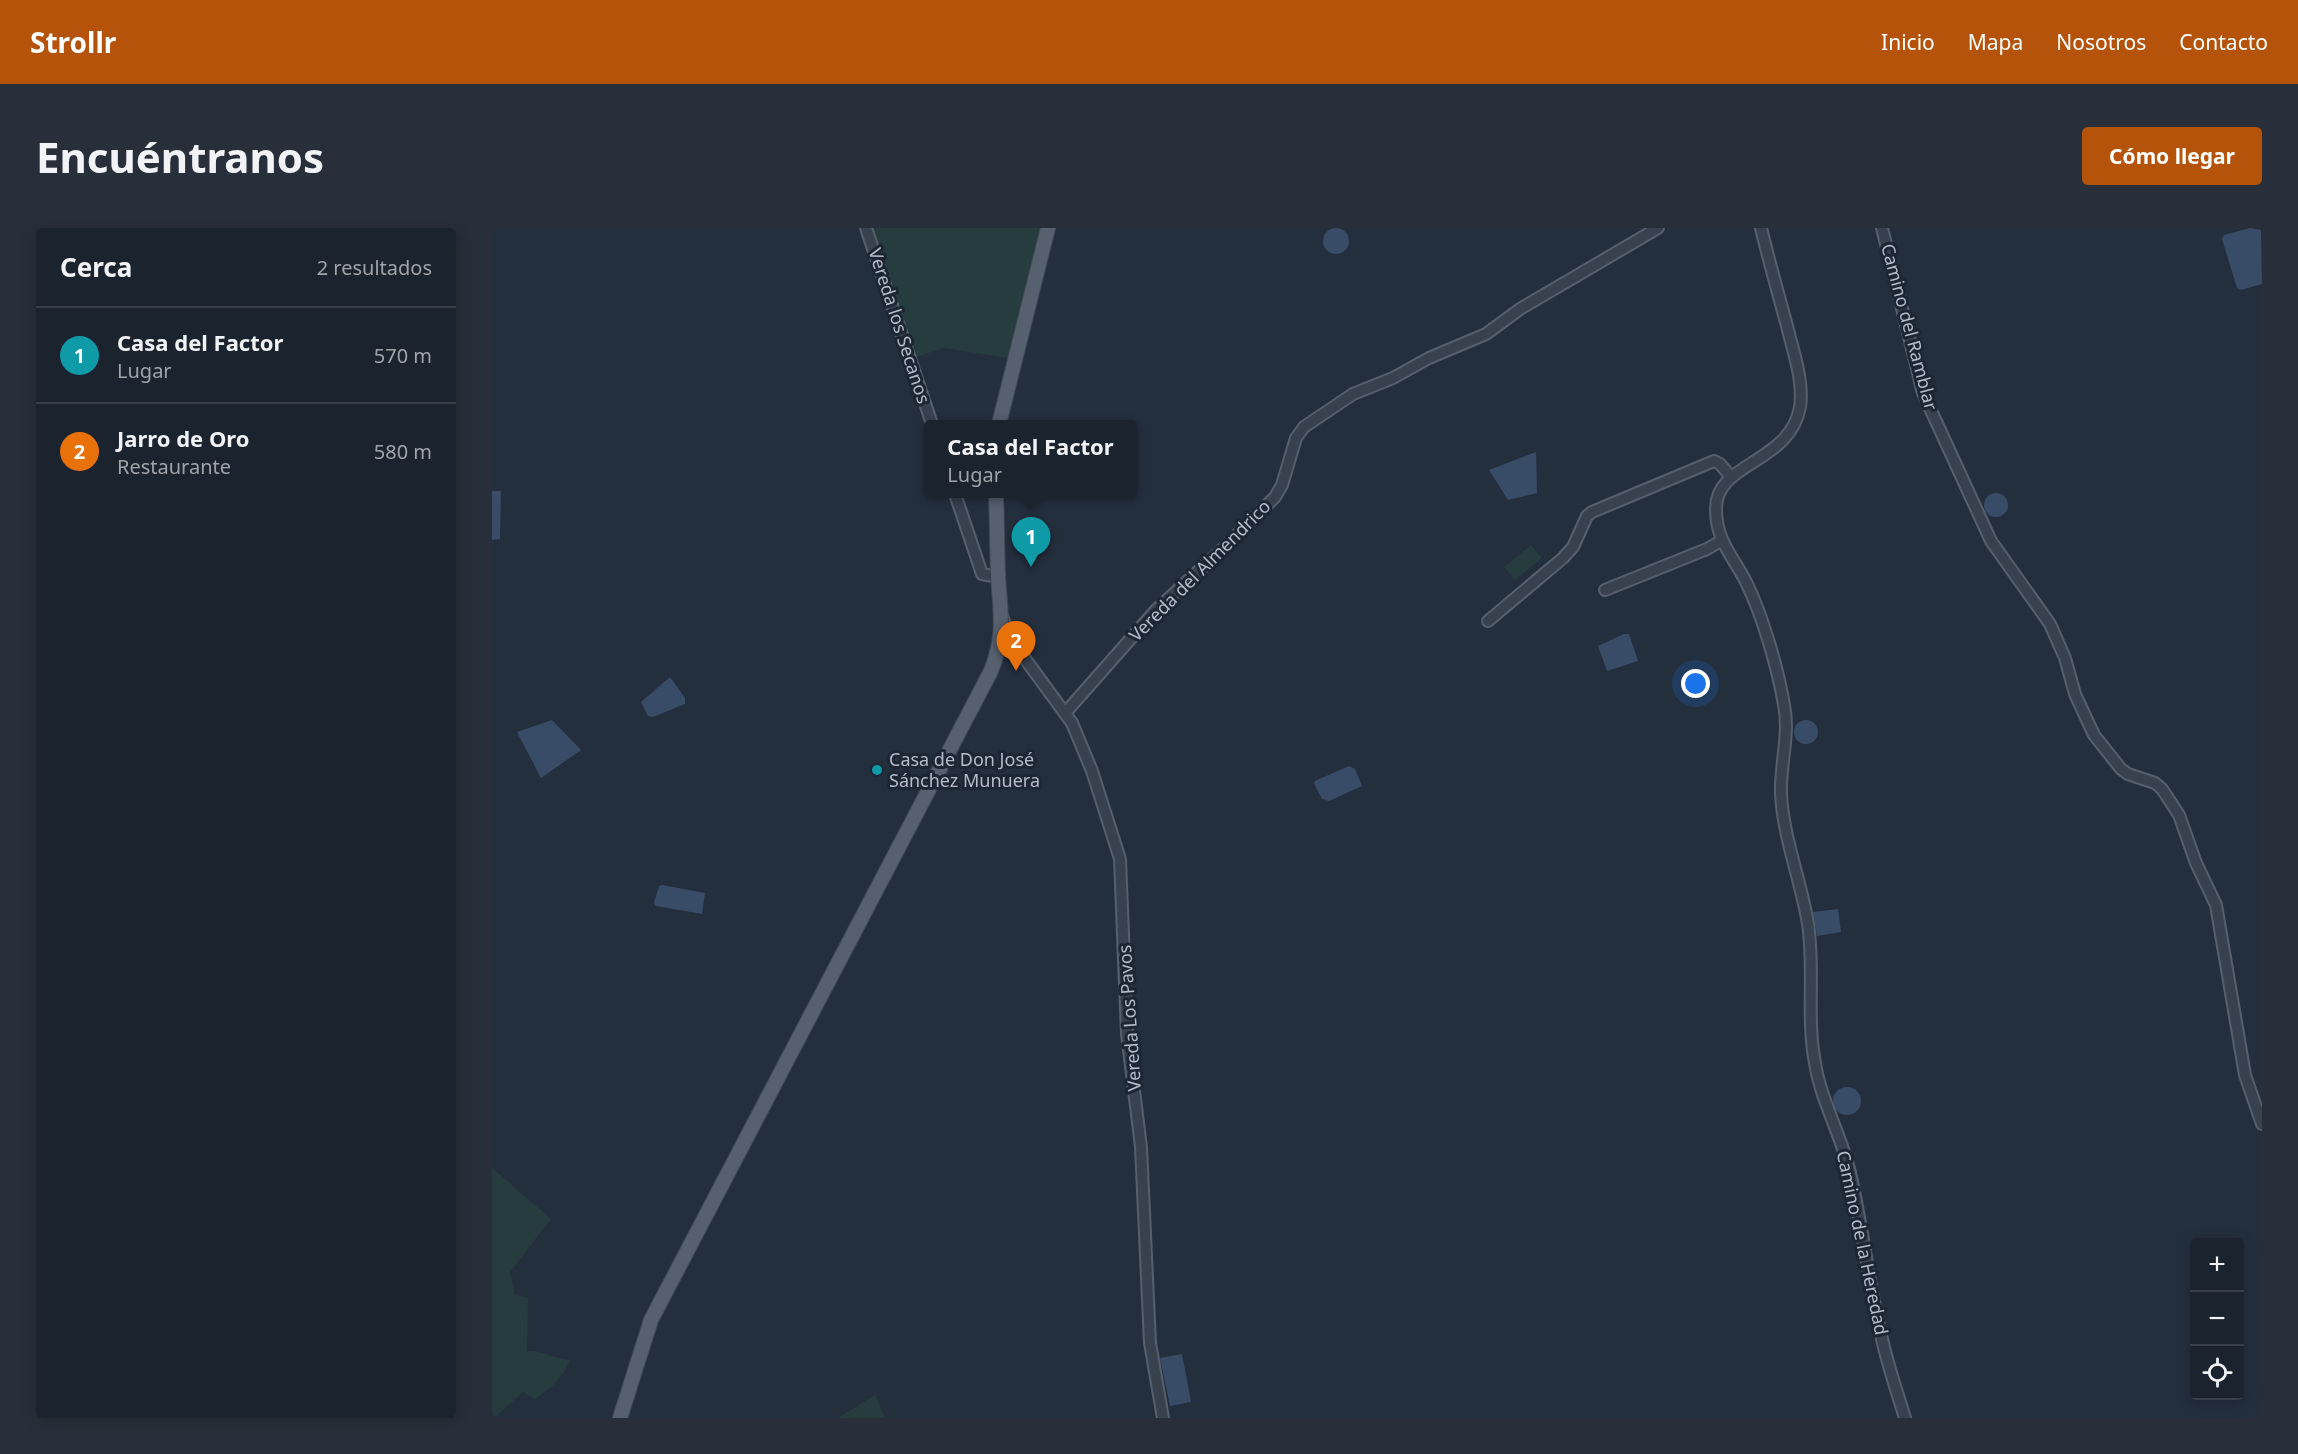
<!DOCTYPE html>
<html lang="es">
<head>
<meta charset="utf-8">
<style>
  body { margin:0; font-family:"Noto Sans",sans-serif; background:#282f3a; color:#f1f3f6 }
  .controls { position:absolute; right:18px; bottom:18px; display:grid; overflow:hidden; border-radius:6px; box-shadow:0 3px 15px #0003 }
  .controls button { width:54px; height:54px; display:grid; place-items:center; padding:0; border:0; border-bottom:2px solid #39404a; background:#1b232e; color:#f1f3f6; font:30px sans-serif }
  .you { position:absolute; left:1204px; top:456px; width:21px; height:21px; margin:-15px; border:4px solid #fff; border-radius:50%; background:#1a73e8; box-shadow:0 0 0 9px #1a73e833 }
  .badge { display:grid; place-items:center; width:39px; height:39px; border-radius:50%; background:#b45309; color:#fff; font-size:20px; font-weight:700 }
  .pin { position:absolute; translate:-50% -50px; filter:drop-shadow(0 2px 3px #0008) }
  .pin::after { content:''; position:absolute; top:32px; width:21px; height:18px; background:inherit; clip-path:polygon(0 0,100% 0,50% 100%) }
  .popup { position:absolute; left:432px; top:192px; width:213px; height:78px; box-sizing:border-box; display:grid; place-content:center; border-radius:6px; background:#1b232e; filter:drop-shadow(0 2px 4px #0005); font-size:20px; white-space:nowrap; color:#a0a4aa }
  .popup b { font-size:22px; color:#f1f3f6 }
  .popup::after { content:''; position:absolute; left:50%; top:100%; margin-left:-12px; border:12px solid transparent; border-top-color:#1b232e }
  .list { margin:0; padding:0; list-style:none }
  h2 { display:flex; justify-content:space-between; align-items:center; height:78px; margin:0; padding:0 24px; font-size:26px }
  h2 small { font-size:20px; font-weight:400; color:#a0a4aa }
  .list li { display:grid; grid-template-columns:39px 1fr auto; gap:18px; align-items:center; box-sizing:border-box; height:96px; padding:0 24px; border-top:2px solid #39404a }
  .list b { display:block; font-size:22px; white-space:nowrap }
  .list p { margin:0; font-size:20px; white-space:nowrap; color:#a0a4aa }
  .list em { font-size:20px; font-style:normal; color:#a0a4aa }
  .icon { flex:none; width:33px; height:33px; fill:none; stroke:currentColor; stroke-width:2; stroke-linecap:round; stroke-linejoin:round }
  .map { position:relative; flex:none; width:1770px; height:1190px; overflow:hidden; border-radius:6px }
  header { display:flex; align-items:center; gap:36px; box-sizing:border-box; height:84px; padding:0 30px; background:#b45309; color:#fff }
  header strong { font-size:28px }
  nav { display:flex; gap:33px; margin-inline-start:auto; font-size:21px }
  .intro { display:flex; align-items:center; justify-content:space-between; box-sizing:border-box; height:144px; padding:0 36px }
  h1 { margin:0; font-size:42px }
  .button { padding:15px 27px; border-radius:6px; background:#b45309; color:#fff; font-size:21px; font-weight:700 }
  main { display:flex; gap:36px; padding:0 36px }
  aside { flex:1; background:#1b232e; border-radius:6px; box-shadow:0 3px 15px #0003 }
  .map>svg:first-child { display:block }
  .green { fill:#263c3f }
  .water { fill:#394c67 }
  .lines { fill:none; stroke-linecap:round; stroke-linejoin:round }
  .minor-casing { stroke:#565f6c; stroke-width:14 }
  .major-casing { stroke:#414a57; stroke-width:16 }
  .minor { stroke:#38414e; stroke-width:10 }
  .major { stroke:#56606e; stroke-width:14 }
  .culture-dot { fill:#0f9aa8; stroke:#1d2633; stroke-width:2 }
  .labels { text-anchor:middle; stroke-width:6; stroke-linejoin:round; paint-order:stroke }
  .street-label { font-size:18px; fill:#b4bcc9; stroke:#1d2633 }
  .poi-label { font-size:18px; fill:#b4bcc9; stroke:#1d2633; text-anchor:start }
</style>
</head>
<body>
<header>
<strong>Strollr</strong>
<nav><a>Inicio</a><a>Mapa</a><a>Nosotros</a><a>Contacto</a></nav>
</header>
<div class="intro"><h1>Encuéntranos</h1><a class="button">Cómo llegar</a></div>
<main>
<aside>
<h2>Cerca<small>2 resultados</small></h2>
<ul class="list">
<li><span class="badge" style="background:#0f9aa8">1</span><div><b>Casa del Factor</b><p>Lugar</p></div><em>570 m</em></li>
<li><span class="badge" style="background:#e8710a">2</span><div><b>Jarro de Oro</b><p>Restaurante</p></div><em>580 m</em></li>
</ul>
</aside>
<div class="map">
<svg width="1770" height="1190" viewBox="0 0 1770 1190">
  <rect width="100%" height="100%" fill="#242f3e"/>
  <!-- green -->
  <g class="green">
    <polygon points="377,0 550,0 516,130 452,120 421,130"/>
    <polygon points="1039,317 1050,330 1023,352 1012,339"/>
    <path d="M0,940L59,991L18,1044L23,1067L36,1069L35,1123C49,1122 63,1131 78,1132C72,1149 58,1161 43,1171L31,1164L2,1190H0Z"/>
    <polygon points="383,1167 393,1190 346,1190"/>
  </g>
  <!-- water -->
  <g class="water">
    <circle cx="844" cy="13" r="13"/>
    <polygon points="1758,0 1769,2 1770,56 1749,62 1745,60 1730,11 1732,7"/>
    <polygon points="1044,224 1045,265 1016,272 997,242"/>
    <polygon points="0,263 9,263 8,311 0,312"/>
    <circle cx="1504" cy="277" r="12"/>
    <polygon points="1132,406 1137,406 1146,433 1115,443 1106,418"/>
    <polygon points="178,449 193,470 193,476 161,489 156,488 149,474"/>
    <polygon points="60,492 89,522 49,550 25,504"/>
    <circle cx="1314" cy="504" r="12"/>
    <polygon points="857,538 863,541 870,558 837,573 830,571 822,556 823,553"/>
    <polygon points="170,657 213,665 210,686 164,678 162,675 167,658"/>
    <polygon points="1346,681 1349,704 1325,708 1321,684"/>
    <circle cx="1355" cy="873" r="14"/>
    <polygon points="690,1126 699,1174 678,1178 668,1130"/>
  </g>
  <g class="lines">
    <defs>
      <g id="minor">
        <polyline points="374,0 440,196"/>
        <path d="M1269,0C1277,33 1286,65 1295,98C1301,123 1312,153 1308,179C1298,236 1223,234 1224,281C1224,314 1242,329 1255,356C1271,389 1286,441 1292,477C1298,506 1288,536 1289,565C1291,610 1309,652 1316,696C1323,742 1314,788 1323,835C1329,874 1351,910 1359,949C1371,1003 1377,1057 1390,1111C1396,1138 1405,1164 1413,1190"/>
        <polyline points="1390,0 1431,165 1499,313 1558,396 1573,430 1583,466 1602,507 1629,541 1636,546 1663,555 1670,561 1687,587 1704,635 1724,677 1753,847 1770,896"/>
        <polyline points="463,266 490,346 507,349"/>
        <polyline points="1113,362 1215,321 1229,313"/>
        <polyline points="510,388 521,418"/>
        <polyline points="996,393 1071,330 1081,319 1095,288 1100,284 1222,233 1228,236 1239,249"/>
        <polyline points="509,412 521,418 531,428 580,495 600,543 628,631 635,806 649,919 658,1115 671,1190"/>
        <polyline points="574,484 664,382 737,315 783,269 790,257 804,210 812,199 861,166 901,150 937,130 994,106 1028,81 1166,0"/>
      </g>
      <g id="major">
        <polyline points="507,196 556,0"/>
        <path d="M128,1190L159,1092L499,443C514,405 508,384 506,346C505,319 505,292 504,266"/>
      </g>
    </defs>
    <!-- minor casing -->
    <use href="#minor" class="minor-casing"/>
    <!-- major casing -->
    <use href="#major" class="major-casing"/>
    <!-- minor -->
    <use href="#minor" class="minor"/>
    <!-- major -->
    <use href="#major" class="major"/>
  </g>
  <!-- markers -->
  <circle class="culture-dot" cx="385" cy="542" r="6"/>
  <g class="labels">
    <!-- street labels -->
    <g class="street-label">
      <text transform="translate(407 98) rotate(72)" y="6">Vereda los Secanos</text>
      <text transform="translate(1417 99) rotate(75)" y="6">Camino del Ramblar</text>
      <text transform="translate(708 343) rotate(-45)" y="6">Vereda del Almendrico</text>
      <text transform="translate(638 790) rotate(-94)" y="6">Vereda Los Pavos</text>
      <text transform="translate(1370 1015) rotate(78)" y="6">Camino de la Heredad</text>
    </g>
    <!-- poi labels -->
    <g class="poi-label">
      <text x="397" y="538">Casa de Don José<tspan x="397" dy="21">Sánchez Munuera</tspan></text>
    </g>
  </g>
</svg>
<div class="controls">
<button>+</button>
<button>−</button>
<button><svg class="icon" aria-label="locate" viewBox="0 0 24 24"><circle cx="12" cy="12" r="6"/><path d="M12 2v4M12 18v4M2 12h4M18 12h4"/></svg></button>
</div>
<div class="you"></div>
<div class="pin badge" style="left:539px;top:339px;background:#0f9aa8">1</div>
<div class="popup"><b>Casa del Factor</b>Lugar</div>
<div class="pin badge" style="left:524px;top:443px;background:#e8710a">2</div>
</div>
</main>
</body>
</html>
